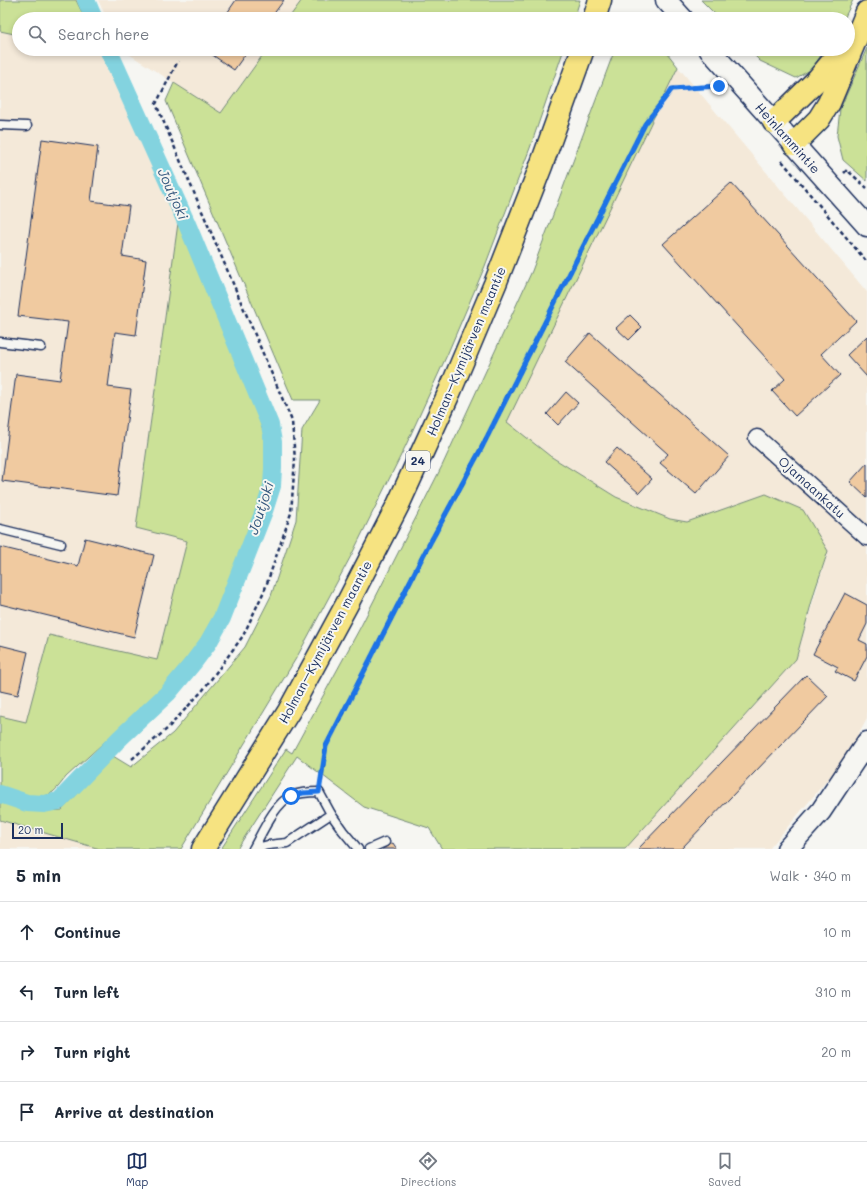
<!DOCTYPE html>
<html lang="en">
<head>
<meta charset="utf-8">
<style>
  body { margin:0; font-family:Mali,sans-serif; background:#f2f2f3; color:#1f2937 }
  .scale { position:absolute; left:12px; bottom:10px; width:51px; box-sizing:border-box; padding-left:4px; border:2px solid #1b2f5e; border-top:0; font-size:11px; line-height:14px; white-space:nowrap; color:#1b2f5e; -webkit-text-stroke:3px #f6f6f2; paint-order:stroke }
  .stop { position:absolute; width:12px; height:12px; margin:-9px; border:3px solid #1a73e8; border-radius:50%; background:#fff }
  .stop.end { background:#1a73e8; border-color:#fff; box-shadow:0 1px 4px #0008 }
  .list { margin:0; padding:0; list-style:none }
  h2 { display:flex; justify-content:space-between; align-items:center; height:52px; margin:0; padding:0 16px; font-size:17px }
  h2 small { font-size:13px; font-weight:400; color:#747a83 }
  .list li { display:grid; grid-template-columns:26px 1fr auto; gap:12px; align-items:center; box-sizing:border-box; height:60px; padding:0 16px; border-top:1px solid #e0e1e3 }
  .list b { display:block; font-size:15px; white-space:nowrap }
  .list em { font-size:13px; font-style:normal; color:#747a83 }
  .icon { flex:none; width:22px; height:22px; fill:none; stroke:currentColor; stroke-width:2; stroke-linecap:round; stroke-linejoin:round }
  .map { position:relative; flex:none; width:867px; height:849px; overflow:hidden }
  .search { position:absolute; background:#fff; box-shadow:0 2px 6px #0003; left:12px; right:12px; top:12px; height:44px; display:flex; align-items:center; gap:10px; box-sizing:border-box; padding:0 14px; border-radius:22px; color:#747a83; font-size:15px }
  .sheet { height:292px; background:#fff }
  nav { display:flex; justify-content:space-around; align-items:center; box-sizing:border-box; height:56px; border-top:1px solid #e0e1e3; background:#fff; font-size:11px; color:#747a83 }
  nav a { display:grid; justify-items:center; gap:2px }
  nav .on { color:#1b2f5e }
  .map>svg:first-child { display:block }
  .built { fill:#f4e9d9 }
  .green { fill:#cbe197; stroke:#73887a }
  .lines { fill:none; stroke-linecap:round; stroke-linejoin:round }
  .canal { stroke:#83d3df; stroke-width:18 }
  .building { fill:#f0caa0; stroke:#1b2f5e }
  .service-casing { stroke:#1b2f5e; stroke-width:11 }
  .minor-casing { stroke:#1b2f5e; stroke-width:19 }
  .tertiary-casing { stroke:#1b2f5e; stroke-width:23 }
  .trunk-casing { stroke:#1b2f5e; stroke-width:25 }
  .path { stroke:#1b2f5e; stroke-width:2.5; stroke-dasharray:4 3; stroke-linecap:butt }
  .service { stroke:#f6f6f2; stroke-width:8 }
  .minor { stroke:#f6f6f2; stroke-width:16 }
  .tertiary { stroke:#f6f6f2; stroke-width:20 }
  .trunk { stroke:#f6e381; stroke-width:22 }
  .route { stroke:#1a73e8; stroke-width:5 }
  .labels { text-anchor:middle; stroke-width:4; stroke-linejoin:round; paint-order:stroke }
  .shield { fill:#f6f6f2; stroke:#5d6b8a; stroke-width:1 }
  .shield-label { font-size:12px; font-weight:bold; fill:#1b2f5e }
  .street-label { font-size:13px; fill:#1b2f5e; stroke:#f6f6f2 }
  .water-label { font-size:14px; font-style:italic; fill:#35587e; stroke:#f6f6f2 }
</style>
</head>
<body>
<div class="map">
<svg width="867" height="849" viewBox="0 0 867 849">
  <rect width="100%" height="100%" fill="#f6f6f2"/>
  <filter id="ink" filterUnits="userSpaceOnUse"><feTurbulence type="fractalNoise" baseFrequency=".025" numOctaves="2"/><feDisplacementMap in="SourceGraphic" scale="8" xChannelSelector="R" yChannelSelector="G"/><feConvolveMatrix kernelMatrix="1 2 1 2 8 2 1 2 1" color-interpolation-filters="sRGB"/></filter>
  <g filter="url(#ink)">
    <!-- built -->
    <g class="built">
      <polygon points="98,0 302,0 288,19 107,19"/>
      <polygon points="0,31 19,35 19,49 99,50 178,223 136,528 188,541 157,661 49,635 26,723 0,716"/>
      <polygon points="121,49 267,49 221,113"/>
      <polygon points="678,67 867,292 867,718 845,759 769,849 625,849 796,659 828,551 766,494 687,522 670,519 616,497 550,456 507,422"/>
      <polygon points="0,820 100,849 0,849"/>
    </g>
    <!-- green -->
    <g class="green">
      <polygon points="0,0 76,0 85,19 19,19 19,35 0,31"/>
      <polygon points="302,0 580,0 574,19 288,19"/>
      <polygon points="701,0 853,0 844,19 720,19"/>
      <polygon points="867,48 867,181 843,160 837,136 840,109"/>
      <polygon points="267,49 564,49 530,148 485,266 447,355 406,445 352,554 298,655 181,849 100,849 0,820 0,800 30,809 41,811 62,810 113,756 131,767 173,733 245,647 271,596 296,520 302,430 320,400 293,400 166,101 174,83 221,113"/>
      <polygon points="615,49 664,49 678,67 507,422 550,456 616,497 670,519 687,522 766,494 803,510 828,551 815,590 796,659 625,849 442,849 429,828 364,807 297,756 237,849 221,849 286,749 292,753 360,628 442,466 532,271"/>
      <polygon points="748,49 825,49 812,69 796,78 760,61"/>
      <path d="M178,223L259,418L265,438L266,480L259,503L217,611L198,644L157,694L66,777C62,782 58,788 53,792C38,803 16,793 0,788V716L26,722L49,635L157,660L187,541L136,528Z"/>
    </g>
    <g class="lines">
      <!-- canal -->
      <g class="canal">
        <polyline points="86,0 94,19"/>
        <polyline points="0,794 27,803 44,804 59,801 120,738 168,693 193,663 208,643 222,618 264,511 272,486 273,468 273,442 270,425 187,224 108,49"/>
      </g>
    </g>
    <!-- building -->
    <g class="building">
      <polygon points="236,0 284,0 270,19 223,19"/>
      <polygon points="204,49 249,49 234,70"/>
      <polygon points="42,139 98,147 91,201 129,206 122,256 146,260 136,335 115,332 108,387 131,390 117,496 2,481 16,374 60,380 68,322 18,316"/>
      <polygon points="731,183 856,321 821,354 840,375 795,416 772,391 785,379 663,244"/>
      <polygon points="630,315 642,327 629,340 616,328"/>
      <polygon points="590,333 729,456 696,494 660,463 668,454 565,362"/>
      <polygon points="867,336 867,377 847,355"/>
      <polygon points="566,392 578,403 558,425 547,414"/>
      <polygon points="617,448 652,479 639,493 604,462"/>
      <polygon points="867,463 867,498 850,482"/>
      <polygon points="85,538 154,555 134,637 0,604 0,547 78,566"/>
      <polygon points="845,593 867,605 867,624 859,640 867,644 867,656 854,681 835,671 838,667 813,654"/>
      <polygon points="0,645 28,652 18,695 0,691"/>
      <polygon points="806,675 828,696 681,849 638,849"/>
      <polygon points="393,843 397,849 382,849"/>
    </g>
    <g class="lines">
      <defs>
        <g id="service">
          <polyline points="0,125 27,126"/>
          <polyline points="0,342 41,347"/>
          <polyline points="0,529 61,544"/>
          <polyline points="331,814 343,831 358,849"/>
          <path d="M253,849C262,833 275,803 291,796C300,792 310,792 319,792L331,814L287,843L268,845L253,849"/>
          <polyline points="369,849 385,842"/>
        </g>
        <polyline id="minor" points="757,438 867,537"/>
        <g id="tertiary">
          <polyline points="666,0 683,19"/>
          <polyline points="709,49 867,226"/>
          <polyline points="787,849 821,811 867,742"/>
        </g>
        <g id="trunk">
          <polyline points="594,19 600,0"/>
          <polyline points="774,122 818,79 843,49"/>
          <polyline points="794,144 819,119 829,103 867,12"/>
          <polyline points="203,849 289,711 347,604 398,505 450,391 495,284 541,166 583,49"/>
        </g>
      </defs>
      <!-- service casing -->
      <use href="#service" class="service-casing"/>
      <!-- minor casing -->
      <use href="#minor" class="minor-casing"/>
      <!-- tertiary casing -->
      <use href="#tertiary" class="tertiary-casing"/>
      <!-- trunk casing -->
      <use href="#trunk" class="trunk-casing"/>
      <!-- path -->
      <g class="path">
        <polyline points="687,49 691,54"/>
        <polyline points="782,161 867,262"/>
        <polyline points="844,173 847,170 867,188"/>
        <polyline points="132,759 167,729 203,690 243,636 265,589 291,513 295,460 292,421 156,104 178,61"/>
        <polyline points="321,781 326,746 424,554 481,449 645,124 672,89 718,86"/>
      </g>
      <!-- service -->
      <use href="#service" class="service"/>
      <!-- minor -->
      <use href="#minor" class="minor"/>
      <!-- tertiary -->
      <use href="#tertiary" class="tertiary"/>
      <!-- trunk -->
      <use href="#trunk" class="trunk"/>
    </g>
  </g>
  <g class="lines" filter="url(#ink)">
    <!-- route -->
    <polyline class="route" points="291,796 303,793 319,792 326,746 424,554 481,449 645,124 672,89 719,86"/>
  </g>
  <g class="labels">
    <!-- shield labels -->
    <rect class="shield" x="406" y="451" width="24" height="20" rx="3"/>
    <g class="shield-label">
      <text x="418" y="465">24</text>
    </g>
    <!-- street labels -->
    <g class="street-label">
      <text transform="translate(788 138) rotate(48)" y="5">Heinlammintie</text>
      <text transform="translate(466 351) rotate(-67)" y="5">Holman–Kymijärven maantie</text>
      <text transform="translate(812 487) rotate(42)" y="5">Ojamaankatu</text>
      <text transform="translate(325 642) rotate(-62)" y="5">Holman–Kymijärven maantie</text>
    </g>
    <!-- water labels -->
    <g class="water-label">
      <text transform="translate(173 194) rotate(66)" y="5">Joutjoki</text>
      <text transform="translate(261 508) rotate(-72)" y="5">Joutjoki</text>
    </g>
  </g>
</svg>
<div class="scale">20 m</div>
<div class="stop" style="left:291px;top:796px"></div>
<div class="stop end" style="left:719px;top:86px"></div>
<div class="search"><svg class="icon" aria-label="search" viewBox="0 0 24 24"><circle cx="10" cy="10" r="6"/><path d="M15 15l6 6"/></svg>Search here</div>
</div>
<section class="sheet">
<h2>5 min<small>Walk · 340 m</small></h2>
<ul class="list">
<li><svg class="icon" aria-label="ahead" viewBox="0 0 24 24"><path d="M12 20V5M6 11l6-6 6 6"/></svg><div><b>Continue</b></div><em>10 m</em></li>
<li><svg class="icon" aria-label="left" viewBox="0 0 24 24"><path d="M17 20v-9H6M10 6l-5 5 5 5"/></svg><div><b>Turn left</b></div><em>310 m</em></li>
<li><svg class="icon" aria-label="right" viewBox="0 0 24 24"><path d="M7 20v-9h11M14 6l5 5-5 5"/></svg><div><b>Turn right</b></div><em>20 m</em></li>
<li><svg class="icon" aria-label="arrive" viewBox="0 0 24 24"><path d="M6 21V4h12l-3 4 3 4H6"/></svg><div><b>Arrive at destination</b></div></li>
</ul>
</section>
<nav>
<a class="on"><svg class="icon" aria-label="map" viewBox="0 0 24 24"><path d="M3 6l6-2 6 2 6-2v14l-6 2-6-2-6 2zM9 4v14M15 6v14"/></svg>Map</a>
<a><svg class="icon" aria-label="directions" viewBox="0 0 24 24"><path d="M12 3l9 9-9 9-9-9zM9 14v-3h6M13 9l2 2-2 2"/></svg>Directions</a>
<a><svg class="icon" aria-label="saved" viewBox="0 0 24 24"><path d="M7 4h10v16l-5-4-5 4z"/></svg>Saved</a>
</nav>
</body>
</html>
